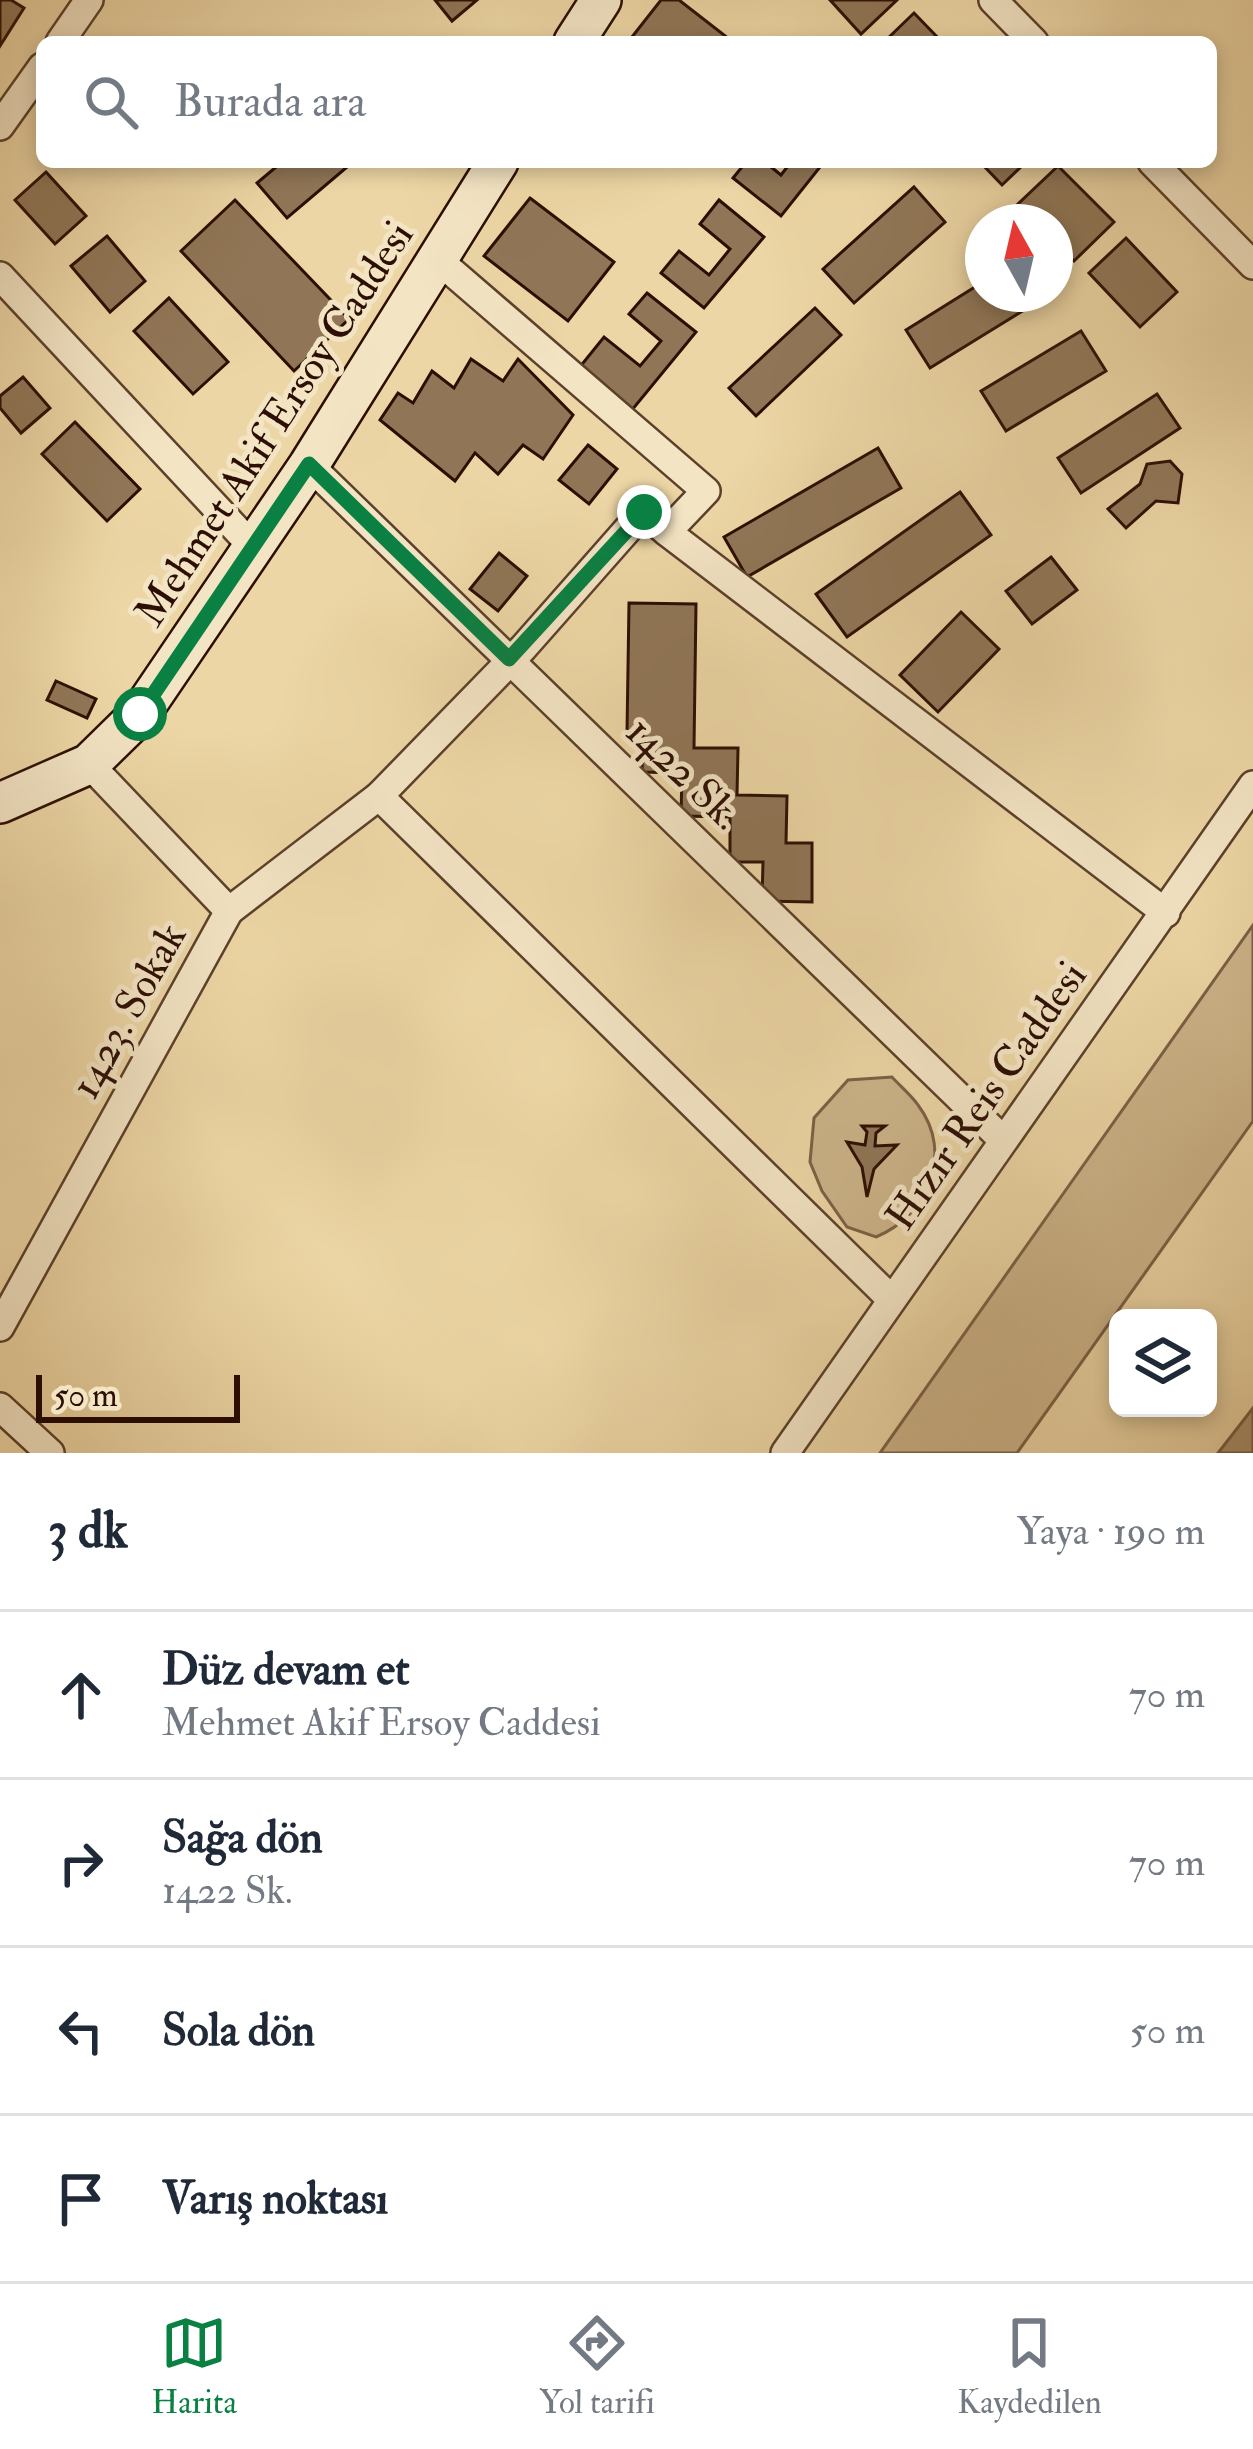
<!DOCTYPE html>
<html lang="tr">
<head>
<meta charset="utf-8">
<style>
  body { margin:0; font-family:"IM FELL Double Pica",serif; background:#f6f6f7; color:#1f2937 }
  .controls { position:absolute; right:36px; bottom:36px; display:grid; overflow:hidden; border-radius:18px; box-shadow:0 6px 18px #0003 }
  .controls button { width:108px; height:108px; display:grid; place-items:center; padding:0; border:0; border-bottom:3px solid #e0e1e3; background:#fff; color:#1f2937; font:60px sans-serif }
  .compass { position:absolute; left:965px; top:204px; width:108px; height:108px; border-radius:50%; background:#fff; box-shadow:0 6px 18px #0003; rotate:352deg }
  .scale { position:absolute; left:36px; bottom:30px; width:204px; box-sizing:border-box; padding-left:12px; border:6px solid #2c0e02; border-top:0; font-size:33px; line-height:42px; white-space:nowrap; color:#2c0e02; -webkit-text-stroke:9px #f3e4c4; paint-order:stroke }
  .stop { position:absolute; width:36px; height:36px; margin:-27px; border:9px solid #0b8043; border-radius:50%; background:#fff }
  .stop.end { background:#0b8043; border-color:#fff; box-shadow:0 3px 12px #0008 }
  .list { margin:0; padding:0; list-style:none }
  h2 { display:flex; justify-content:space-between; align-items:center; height:156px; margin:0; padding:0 48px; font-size:51px }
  h2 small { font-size:39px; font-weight:400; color:#747a83 }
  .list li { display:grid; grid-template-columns:78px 1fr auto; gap:36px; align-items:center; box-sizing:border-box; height:168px; padding:0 48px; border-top:3px solid #e0e1e3 }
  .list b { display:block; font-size:45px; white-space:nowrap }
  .list p { margin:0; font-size:39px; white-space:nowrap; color:#747a83 }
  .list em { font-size:39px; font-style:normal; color:#747a83 }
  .icon { flex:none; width:66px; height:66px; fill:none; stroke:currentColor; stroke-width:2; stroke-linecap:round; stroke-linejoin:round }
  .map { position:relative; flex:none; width:1253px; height:1453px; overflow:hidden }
  .search { position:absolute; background:#fff; box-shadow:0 6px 18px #0003; left:36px; right:36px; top:36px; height:132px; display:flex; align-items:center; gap:30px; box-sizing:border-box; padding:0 42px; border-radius:18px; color:#747a83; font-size:45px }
  .sheet { height:828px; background:#fff }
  nav { display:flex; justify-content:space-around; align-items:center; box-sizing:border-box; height:168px; border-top:3px solid #e0e1e3; background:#fff; font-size:33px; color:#747a83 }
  nav a { display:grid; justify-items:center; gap:6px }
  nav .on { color:#0b8043 }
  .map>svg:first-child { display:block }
  .green { fill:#ccb489; stroke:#7c6146; stroke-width:3 }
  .water { fill:#ab926e; stroke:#785d43; stroke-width:3 }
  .building { fill:#907657; stroke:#2c0e02; stroke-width:3 }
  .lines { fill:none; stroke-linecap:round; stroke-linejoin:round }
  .minor-casing { stroke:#5c402b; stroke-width:32 }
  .secondary-casing { stroke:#2c0e02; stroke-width:44 }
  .minor { stroke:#f3e4c4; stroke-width:27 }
  .secondary { stroke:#f3e4c4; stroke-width:39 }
  .route { stroke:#0b8043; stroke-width:15 }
  .labels { text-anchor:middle; stroke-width:10; stroke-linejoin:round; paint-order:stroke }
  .street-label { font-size:42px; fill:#2c0e02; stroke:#f3e4c4 }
</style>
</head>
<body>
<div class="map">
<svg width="1253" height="1453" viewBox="0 0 1253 1453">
  <rect width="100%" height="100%" fill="#edd6a5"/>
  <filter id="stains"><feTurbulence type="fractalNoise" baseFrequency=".00167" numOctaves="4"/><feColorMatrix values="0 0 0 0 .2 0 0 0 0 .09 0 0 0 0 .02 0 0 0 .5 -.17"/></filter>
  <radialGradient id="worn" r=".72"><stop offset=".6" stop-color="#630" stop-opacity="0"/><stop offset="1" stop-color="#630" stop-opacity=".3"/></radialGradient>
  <!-- green -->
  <g class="green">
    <polygon points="1253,925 1253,1121 1017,1453 880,1453"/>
    <path d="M892,1077C900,1086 911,1095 918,1105C955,1154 927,1216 876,1237L847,1227L822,1191L810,1162L814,1118L848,1080Z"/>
  </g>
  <!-- water -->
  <polygon class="water" points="1253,1408 1253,1453 1218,1453"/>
  <!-- building -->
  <g class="building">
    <polygon points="0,0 11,0 24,8 0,46"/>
    <polygon points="435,0 477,0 452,21"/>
    <polygon points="661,0 679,0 733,42 628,42"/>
    <polygon points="830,0 897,0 861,34"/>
    <polygon points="914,13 942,42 884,42"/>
    <polygon points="282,162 353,162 287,218 257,183"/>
    <polygon points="746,162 765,162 781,175 791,162 824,162 781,216 733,178"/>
    <polygon points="980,162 1026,162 1002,185"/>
    <polygon points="1058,166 1114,222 1074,261 1055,242 1055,222 1036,222 1018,204"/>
    <polygon points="46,172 86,216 55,244 15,200"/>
    <polygon points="914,187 945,222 854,303 823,269"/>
    <polygon points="530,198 614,262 568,321 484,256"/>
    <polygon points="235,200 349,319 294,371 181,251"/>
    <polygon points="719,200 764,237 704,308 661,273 679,251 709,275 730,249 700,224"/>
    <polygon points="107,236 145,281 110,312 71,266"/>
    <polygon points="1126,238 1177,292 1140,327 1089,273"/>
    <polygon points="983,282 983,294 1028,294 1034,304 930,368 906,330"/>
    <polygon points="647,293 696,332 632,410 579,368 604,337 640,366 661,341 629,314"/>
    <polygon points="169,298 228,362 193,394 134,331"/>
    <polygon points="815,308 841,335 756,416 729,388"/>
    <polygon points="1081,331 1106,371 1006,431 981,391"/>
    <polygon points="471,359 503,381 518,359 573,415 543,459 523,445 498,474 475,453 455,481 380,420 398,393 413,403 432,371 454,388"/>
    <polygon points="23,377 50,408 21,433 0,408 0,396"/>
    <polygon points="1157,394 1180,428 1081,493 1058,458"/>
    <polygon points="75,422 140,489 107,521 42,454"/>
    <polygon points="588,445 617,469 589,504 559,480"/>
    <polygon points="878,448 901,488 747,577 724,537"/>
    <polygon points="1170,461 1182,474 1178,503 1156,501 1126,528 1108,509 1140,484 1147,464"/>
    <polygon points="960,492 991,535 847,637 816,594"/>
    <polygon points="499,553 527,576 498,611 470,589"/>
    <polygon points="1051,557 1077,590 1032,624 1006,591"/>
    <polygon points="629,603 696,604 694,748 738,748 737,795 787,796 786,843 812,843 812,902 762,901 763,862 730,862 730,817 681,816 682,773 642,772 643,732 627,732"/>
    <polygon points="961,612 999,649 938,712 900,675"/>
    <polygon points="56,681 96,699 87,718 47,700"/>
    <polygon points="862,1126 885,1126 876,1133 875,1146 897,1145 874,1169 867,1197 862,1167 847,1142 865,1145 867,1132"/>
  </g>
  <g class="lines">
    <defs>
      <g id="minor">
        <polyline points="993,0 1034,42"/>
        <polyline points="60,42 89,0"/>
        <polyline points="0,126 42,67"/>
        <polyline points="1152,162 1253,265"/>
        <polyline points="0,276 253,547"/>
        <polyline points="309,465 1003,1140"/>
        <polyline points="667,532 1166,913"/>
        <polyline points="379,796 891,1299"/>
        <polyline points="229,911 379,796 523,648 643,512 667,532 706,491 437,259"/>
        <polyline points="0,1327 229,911 89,764"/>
        <polyline points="0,1407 50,1453"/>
        <polyline points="785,1453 1253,785"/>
      </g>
      <g id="secondary">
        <polyline points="574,42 601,0"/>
        <polyline points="0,803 89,764 140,714 309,465 498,162"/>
      </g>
    </defs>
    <!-- minor casing -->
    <use href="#minor" class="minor-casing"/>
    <!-- secondary casing -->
    <use href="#secondary" class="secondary-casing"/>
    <!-- minor -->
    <use href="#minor" class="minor"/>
    <!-- secondary -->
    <use href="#secondary" class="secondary"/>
  </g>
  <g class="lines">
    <!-- route -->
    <polyline class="route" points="140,714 309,464 509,659 644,512"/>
  </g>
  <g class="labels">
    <!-- street labels -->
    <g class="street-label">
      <text transform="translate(273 423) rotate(-57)" y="15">Mehmet Akif Ersoy Caddesi</text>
      <text transform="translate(685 772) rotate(44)" y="15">1422 Sk.</text>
      <text transform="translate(127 1010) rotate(-61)" y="15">1423. Sokak</text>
      <text transform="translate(985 1095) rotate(-55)" y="15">Hızır Reis Caddesi</text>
    </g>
  </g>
  <rect width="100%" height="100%" filter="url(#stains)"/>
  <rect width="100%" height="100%" fill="url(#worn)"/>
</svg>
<div class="controls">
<button><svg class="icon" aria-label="layers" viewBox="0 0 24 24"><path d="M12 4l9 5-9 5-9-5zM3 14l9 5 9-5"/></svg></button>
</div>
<svg class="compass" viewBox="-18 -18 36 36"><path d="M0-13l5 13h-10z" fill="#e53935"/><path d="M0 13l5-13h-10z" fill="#747a83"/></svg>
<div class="scale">50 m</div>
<div class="stop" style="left:140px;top:714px"></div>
<div class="stop end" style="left:644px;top:512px"></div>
<div class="search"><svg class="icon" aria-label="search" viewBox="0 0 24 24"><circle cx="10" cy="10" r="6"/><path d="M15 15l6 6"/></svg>Burada ara</div>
</div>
<section class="sheet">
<h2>3 dk<small>Yaya · 190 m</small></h2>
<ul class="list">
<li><svg class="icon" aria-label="ahead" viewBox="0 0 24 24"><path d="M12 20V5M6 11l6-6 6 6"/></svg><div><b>Düz devam et</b><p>Mehmet Akif Ersoy Caddesi</p></div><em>70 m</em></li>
<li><svg class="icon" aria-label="right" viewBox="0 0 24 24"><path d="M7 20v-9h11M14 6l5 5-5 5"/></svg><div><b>Sağa dön</b><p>1422 Sk.</p></div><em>70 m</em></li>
<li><svg class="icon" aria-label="left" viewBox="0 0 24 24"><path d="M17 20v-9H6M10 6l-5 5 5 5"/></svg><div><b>Sola dön</b></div><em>50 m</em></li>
<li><svg class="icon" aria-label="arrive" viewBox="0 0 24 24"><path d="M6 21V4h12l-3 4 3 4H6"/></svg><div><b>Varış noktası</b></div></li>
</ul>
</section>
<nav>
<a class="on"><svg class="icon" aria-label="map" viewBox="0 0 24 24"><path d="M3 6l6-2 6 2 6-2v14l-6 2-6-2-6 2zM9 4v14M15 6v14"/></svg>Harita</a>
<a><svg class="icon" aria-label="directions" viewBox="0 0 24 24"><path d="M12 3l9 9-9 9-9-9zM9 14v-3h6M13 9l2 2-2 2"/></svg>Yol tarifi</a>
<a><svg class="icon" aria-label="saved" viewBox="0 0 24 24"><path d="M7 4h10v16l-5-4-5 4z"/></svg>Kaydedilen</a>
</nav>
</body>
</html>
